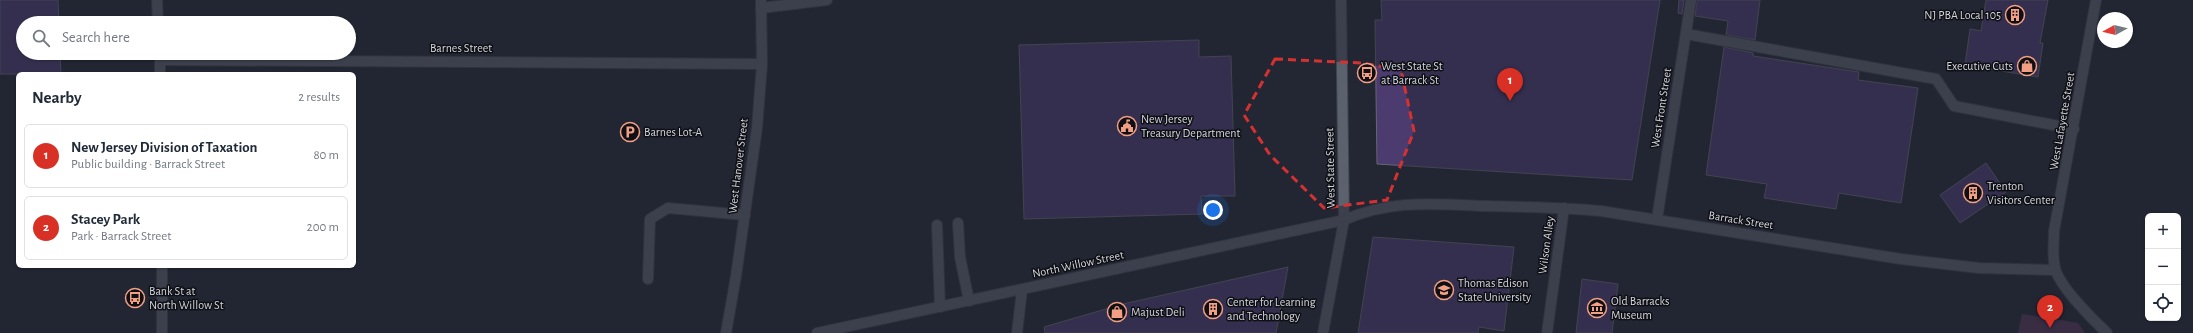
<!DOCTYPE html>
<html lang="en">
<head>
<meta charset="utf-8">
<style>
  body { margin:0; font-family:"Alegreya Sans",sans-serif; background:#f6f6f7; color:#1f2937 }
  .controls { position:absolute; right:12px; bottom:12px; display:grid; overflow:hidden; border-radius:6px; box-shadow:0 1px 3px #0004 }
  .controls button { width:36px; height:36px; display:grid; place-items:center; padding:0; border:0; border-bottom:1px solid #e0e1e3; background:#fff; color:#1f2937; font:20px sans-serif }
  .compass { position:absolute; left:2097px; top:12px; width:36px; height:36px; border-radius:50%; background:#fff; box-shadow:0 1px 3px #0004; rotate:262deg }
  .you { position:absolute; left:1213px; top:210px; width:14px; height:14px; margin:-10px; border:3px solid #fff; border-radius:50%; background:#1a73e8; box-shadow:0 0 0 6px #1a73e833 }
  .badge { display:grid; place-items:center; width:26px; height:26px; border-radius:50%; background:#d93025; color:#fff; font-size:13px; font-weight:700 }
  .pin { position:absolute; translate:-50% -33px; filter:drop-shadow(0 1px 2px #0008) }
  .pin::after { content:''; position:absolute; top:21px; width:14px; height:12px; background:inherit; clip-path:polygon(0 0,100% 0,50% 100%) }
  .list { margin:0; padding:0; list-style:none }
  h2 { display:flex; justify-content:space-between; align-items:center; height:52px; margin:0; padding:0 16px; font-size:17px }
  h2 small { font-size:13px; font-weight:400; color:#747a83 }
  .list li { display:grid; grid-template-columns:26px 1fr auto; gap:12px; align-items:center; box-sizing:border-box; height:64px; margin:0 8px 8px; padding:0 8px; border:1px solid #e0e1e3; border-radius:6px }
  .list b { display:block; font-size:15px; white-space:nowrap }
  .list p { margin:0; font-size:13px; white-space:nowrap; color:#747a83 }
  .list em { font-size:13px; font-style:normal; color:#747a83 }
  .icon { flex:none; width:22px; height:22px; fill:none; stroke:currentColor; stroke-width:2; stroke-linecap:round; stroke-linejoin:round }
  .map { position:relative; flex:none; width:2193px; height:333px; overflow:hidden }
  .search { position:absolute; background:#fff; box-shadow:0 1px 3px #0004; left:16px; top:16px; width:340px; height:44px; display:flex; align-items:center; gap:10px; box-sizing:border-box; padding:0 14px; border-radius:22px; color:#747a83; font-size:15px }
  .panel { position:absolute; background:#fff; box-shadow:0 1px 3px #0004; left:16px; top:72px; width:340px; height:196px; border-radius:6px }
  .map>svg:first-child { display:block }
  .green { fill:#543659 }
  .building { fill:#4b3b6f; stroke:#696674 }
  .lines { fill:none; stroke-linecap:round; stroke-linejoin:round }
  .service-casing { stroke:#40434c; stroke-width:12 }
  .minor-casing { stroke:#40434c; stroke-width:12 }
  .tertiary-casing { stroke:#40434c; stroke-width:12 }
  .service { stroke:#5c616e; stroke-width:10 }
  .minor { stroke:#5c616e; stroke-width:10 }
  .tertiary { stroke:#5c616e; stroke-width:10 }
  .marked { fill:none; stroke:#d63131; stroke-width:3; stroke-dasharray:8 5; stroke-linejoin:round }
  .labels { text-anchor:middle; stroke-width:3; stroke-linejoin:round; paint-order:stroke }
  .poi-label { font-size:12px; fill:#d2d5dc; stroke:#0f1015; text-anchor:start }
  .street-label { font-size:12px; fill:#d2d5dc; stroke:#0f1015 }
</style>
</head>
<body>
<div class="map">
<svg width="2193" height="333" viewBox="0 0 2193 333">
  <rect width="100%" height="100%" fill="#232733"/>
  <!-- green -->
  <polygon class="green" points="2022,314 2078,323 2085,333 2018,333"/>
  <!-- building -->
  <g class="building">
    <polygon points="0,0 58,0 59,23 23,23 23,53 60,53 61,74 0,74"/>
    <polygon points="1381,0 1660,0 1632,180 1377,164 1375,20 1382,20"/>
    <polygon points="1679,0 1684,0 1682,14 1678,13"/>
    <polygon points="1697,0 1760,0 1755,40 1726,35 1728,21 1695,16"/>
    <polygon points="1986,0 2048,0 2040,43 2043,43 2038,77 1965,65 1970,29 1981,31"/>
    <polygon points="1199,40 1199,57 1231,56 1235,196 1201,196 1202,214 1024,219 1019,45"/>
    <polygon points="1724,47 1753,53 1753,56 1859,72 1858,80 1918,88 1901,203 1839,193 1836,209 1764,198 1767,184 1706,175"/>
    <polygon points="1986,163 2006,192 1960,223 1940,195"/>
    <polygon points="1373,237 1514,247 1504,331 1479,327 1478,333 1358,333"/>
    <polygon points="1288,267 1276,333 1045,333 1044,327 1123,304"/>
    <polygon points="1582,279 1618,284 1612,333 1576,333"/>
  </g>
  <g class="lines">
    <defs>
      <g id="service">
        <polyline points="761,8 827,0"/>
        <polyline points="1686,34 1936,79 1954,106 2074,129"/>
        <polyline points="958,223 960,257 969,301"/>
        <polyline points="937,225 940,307"/>
        <polyline points="648,279 650,219 668,208 745,215"/>
        <polyline points="1547,333 1564,208"/>
      </g>
      <g id="minor">
        <polyline points="157,0 158,23"/>
        <polyline points="160,53 160,74"/>
        <polyline points="160,60 762,64"/>
        <polyline points="1657,219 1691,0"/>
        <polyline points="162,333 162,266"/>
        <polyline points="726,333 736,276 757,128 762,64 761,0"/>
        <path d="M817,333L1344,220C1392,199 1434,204 1485,206C1524,207 1563,207 1601,211L1901,259L1979,268L2055,270"/>
        <polyline points="1017,333 1022,290"/>
      </g>
      <g id="tertiary">
        <path d="M2096,0L2054,231C2054,244 2052,256 2055,268C2059,286 2093,320 2107,333"/>
        <polyline points="1323,333 1344,220 1341,0"/>
      </g>
    </defs>
    <!-- service casing -->
    <use href="#service" class="service-casing"/>
    <!-- minor casing -->
    <use href="#minor" class="minor-casing"/>
    <!-- tertiary casing -->
    <use href="#tertiary" class="tertiary-casing"/>
    <!-- service -->
    <use href="#service" class="service"/>
    <!-- minor -->
    <use href="#minor" class="minor"/>
    <!-- tertiary -->
    <use href="#tertiary" class="tertiary"/>
  </g>
  <!-- marked area -->
  <path d="M0 0H2193V333H0ZM1275,59L1362,63L1401,70L1414,131L1387,200L1324,208L1270,155L1244,115Z" fill="#232733" fill-opacity=".55" fill-rule="evenodd"/>
  <path class="marked" d="M1275,59L1362,63L1401,70L1414,131L1387,200L1324,208L1270,155L1244,115Z"/>
  <!-- icons -->
  <defs>
    <symbol id="building-ring" viewBox="-11 -11 22 22"><circle r="9.5" fill="#0f1015" stroke="#f39f84" stroke-width="1.5"/><path d="M-4-6H4V6H1V3H-1V6H-4ZM-2.5-4.3h1.7v1.8h-1.7ZM.8-4.3h1.7v1.8H.8ZM-2.5-1h1.7V.8h-1.7ZM.8-1h1.7V.8H.8Z" fill="#f39f84"/></symbol>
    <symbol id="shop-ring" viewBox="-11 -11 22 22"><circle r="9.5" fill="#0f1015" stroke="#f39f84" stroke-width="1.5"/><path d="M-5-2.5h2.3a2.7 3.5 0 0 1 5.4 0H5L5.5 6h-11ZM-1.5-2.5h3a1.5 2.3 0 0 0-3 0Z" fill="#f39f84"/></symbol>
    <symbol id="bus-ring" viewBox="-11 -11 22 22"><circle r="9.5" fill="#0f1015" stroke="#f39f84" stroke-width="1.5"/><path d="M-5-6H5V4H4V6H2V4H-2V6H-4V4H-5ZM-3.5-4V0h7V-4ZM-3.5 1.2v1.5H-2V1.2ZM2 1.2v1.5H3.5V1.2Z" fill="#f39f84"/></symbol>
    <symbol id="civic-ring" viewBox="-11 -11 22 22"><circle r="9.5" fill="#0f1015" stroke="#f39f84" stroke-width="1.5"/><path d="M-.6-6.5H3V-4.5H.6V-3L4-1V1h2V6H-6V1h2V-1L-.6-3ZM-1.2 2.5V6h2.4V2.5Z" fill="#f39f84"/></symbol>
    <symbol id="parking-ring" viewBox="-11 -11 22 22"><circle r="9.5" fill="#0f1015" stroke="#f39f84" stroke-width="1.5"/><path d="M-3.5-5.5H1a3.5 3.5 0 0 1 0 7H-1V5.5H-3.5ZM-1-3.4V-.6H.8a1.4 1.4 0 0 0 0-2.8Z" fill="#f39f84"/></symbol>
    <symbol id="university-ring" viewBox="-11 -11 22 22"><circle r="9.5" fill="#0f1015" stroke="#f39f84" stroke-width="1.5"/><path d="M0-5L7-2L0 1L-7-2ZM-4 1L0 2.5L4 1V4Q0 6-4 4Z" fill="#f39f84"/></symbol>
    <symbol id="museum-ring" viewBox="-11 -11 22 22"><circle r="9.5" fill="#0f1015" stroke="#f39f84" stroke-width="1.5"/><path d="M0-6L6-3V-2H-6V-3ZM-5-1h2V3h-2ZM-1-1h2V3h-2ZM3-1h2V3H3ZM-6 4H6V6H-6Z" fill="#f39f84"/></symbol>
  </defs>
  <g fill-rule="evenodd">
    <use href="#building-ring" x="2004" y="4" width="22" height="22"/>
    <use href="#shop-ring" x="2016" y="55" width="22" height="22"/>
    <use href="#bus-ring" x="1356" y="62" width="22" height="22"/>
    <use href="#civic-ring" x="1116" y="115" width="22" height="22"/>
    <use href="#parking-ring" x="619" y="121" width="22" height="22"/>
    <use href="#building-ring" x="1962" y="182" width="22" height="22"/>
    <use href="#university-ring" x="1433" y="279" width="22" height="22"/>
    <use href="#bus-ring" x="124" y="287" width="22" height="22"/>
    <use href="#museum-ring" x="1586" y="297" width="22" height="22"/>
    <use href="#building-ring" x="1202" y="298" width="22" height="22"/>
    <use href="#shop-ring" x="1106" y="301" width="22" height="22"/>
  </g>
  <g class="labels">
    <!-- poi labels -->
    <g class="poi-label">
      <text x="2001" y="19" text-anchor="end">NJ PBA Local 105</text>
      <text x="1381" y="70">West State St<tspan x="1381" dy="14">at Barrack St</tspan></text>
      <text x="2013" y="70" text-anchor="end">Executive Cuts</text>
      <text x="1141" y="123">New Jersey<tspan x="1141" dy="14">Treasury Department</tspan></text>
      <text x="644" y="136">Barnes Lot-A</text>
      <text x="1987" y="190">Trenton<tspan x="1987" dy="14">Visitors Center</tspan></text>
      <text x="1458" y="287">Thomas Edison<tspan x="1458" dy="14">State University</tspan></text>
      <text x="149" y="295">Bank St at<tspan x="149" dy="14">North Willow St</tspan></text>
      <text x="1611" y="305">Old Barracks<tspan x="1611" dy="14">Museum</tspan></text>
      <text x="1227" y="306">Center for Learning<tspan x="1227" dy="14">and Technology</tspan></text>
      <text x="1131" y="316">Majust Deli</text>
    </g>
    <!-- street labels -->
    <g class="street-label">
      <text x="461" y="52">Barnes Street</text>
      <text transform="translate(1661 108) rotate(-81)" y="4">West Front Street</text>
      <text transform="translate(2062 121) rotate(-80)" y="4">West Lafayette Street</text>
      <text transform="translate(738 166) rotate(-83)" y="4">West Hanover Street</text>
      <text transform="translate(1330 168) rotate(-91)" y="4">West State Street</text>
      <text transform="translate(1741 220) rotate(9)" y="4">Barrack Street</text>
      <text transform="translate(1546 245) rotate(-82)" y="4">Wilson Alley</text>
      <text transform="translate(1078 264) rotate(-12)" y="4">North Willow Street</text>
    </g>
  </g>
</svg>
<div class="controls">
<button>+</button>
<button>−</button>
<button><svg class="icon" aria-label="locate" viewBox="0 0 24 24"><circle cx="12" cy="12" r="6"/><path d="M12 2v4M12 18v4M2 12h4M18 12h4"/></svg></button>
</div>
<svg class="compass" viewBox="-18 -18 36 36"><path d="M0-13l5 13h-10z" fill="#e53935"/><path d="M0 13l5-13h-10z" fill="#747a83"/></svg>
<div class="you"></div>
<div class="pin badge" style="left:1510px;top:101px">1</div>
<div class="pin badge" style="left:2050px;top:328px">2</div>
<div class="search"><svg class="icon" aria-label="search" viewBox="0 0 24 24"><circle cx="10" cy="10" r="6"/><path d="M15 15l6 6"/></svg>Search here</div>
<section class="panel">
<h2>Nearby<small>2 results</small></h2>
<ul class="list">
<li><span class="badge">1</span><div><b>New Jersey Division of Taxation</b><p>Public building · Barrack Street</p></div><em>80 m</em></li>
<li><span class="badge">2</span><div><b>Stacey Park</b><p>Park · Barrack Street</p></div><em>200 m</em></li>
</ul>
</section>
</div>
</body>
</html>
